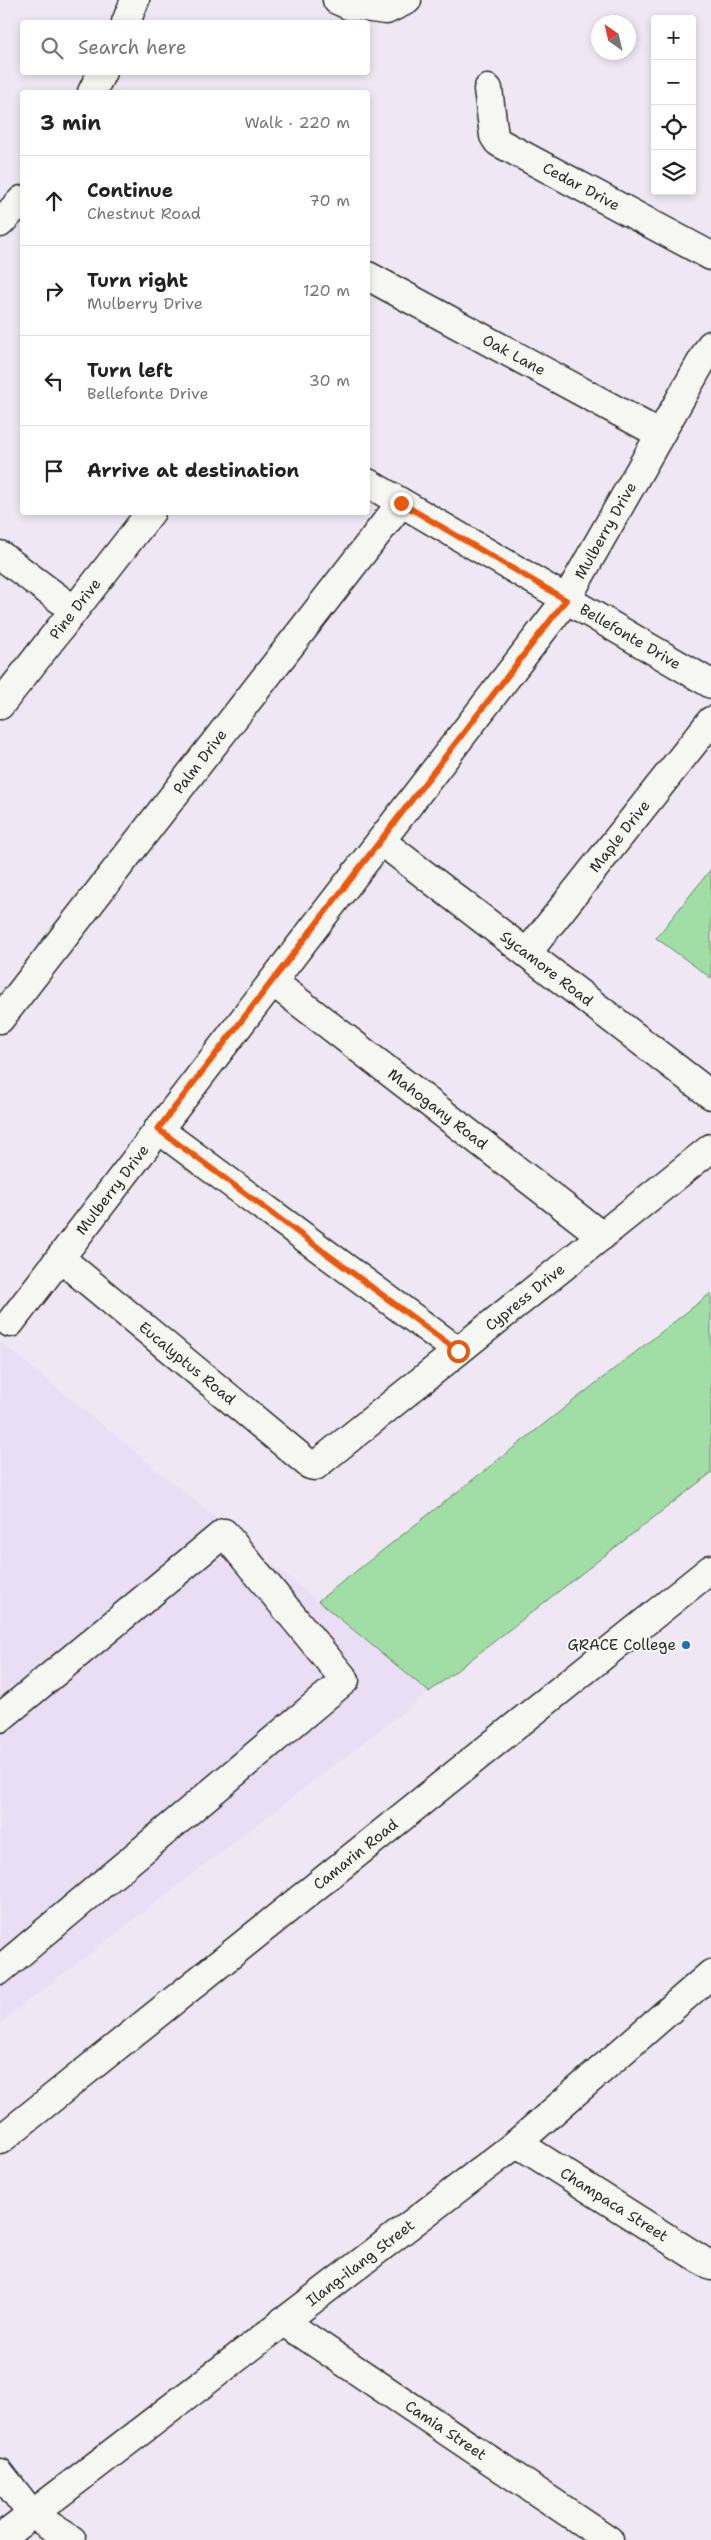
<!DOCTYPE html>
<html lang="en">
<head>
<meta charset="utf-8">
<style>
  body { margin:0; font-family:"Shantell Sans",sans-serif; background:#f2f2f2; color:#222 }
  .controls { position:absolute; right:15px; top:15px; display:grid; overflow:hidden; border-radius:5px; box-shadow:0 2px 8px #0003 }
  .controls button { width:45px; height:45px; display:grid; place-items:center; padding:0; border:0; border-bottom:1px solid #e0e0e0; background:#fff; color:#222; font:25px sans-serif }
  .compass { position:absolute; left:591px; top:15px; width:45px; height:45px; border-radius:50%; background:#fff; box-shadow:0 2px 8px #0003; rotate:326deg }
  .stop { position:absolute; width:15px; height:15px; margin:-11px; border:4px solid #ea580c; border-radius:50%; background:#fff }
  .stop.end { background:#ea580c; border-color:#fff; box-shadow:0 1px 5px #0008 }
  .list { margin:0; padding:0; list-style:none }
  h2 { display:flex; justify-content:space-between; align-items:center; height:65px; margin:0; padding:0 20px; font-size:21px }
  h2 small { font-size:16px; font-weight:400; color:#767676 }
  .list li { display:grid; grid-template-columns:32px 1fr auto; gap:15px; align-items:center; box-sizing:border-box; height:90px; padding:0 20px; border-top:1px solid #e0e0e0 }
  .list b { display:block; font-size:19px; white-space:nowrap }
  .list p { margin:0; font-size:16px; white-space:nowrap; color:#767676 }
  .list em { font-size:16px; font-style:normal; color:#767676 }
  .icon { flex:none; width:28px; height:28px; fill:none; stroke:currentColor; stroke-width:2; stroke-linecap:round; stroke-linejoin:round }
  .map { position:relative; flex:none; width:711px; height:2540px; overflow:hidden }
  .search { position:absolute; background:#fff; box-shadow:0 2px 8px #0003; left:20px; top:20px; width:350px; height:55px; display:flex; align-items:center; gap:12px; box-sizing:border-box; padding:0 18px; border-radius:5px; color:#767676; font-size:19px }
  .panel { position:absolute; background:#fff; box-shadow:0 2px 8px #0003; left:20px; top:90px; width:350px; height:425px; border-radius:5px }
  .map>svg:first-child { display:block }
  .built { fill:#eadef5 }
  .green { fill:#a1dea6; stroke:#668468 }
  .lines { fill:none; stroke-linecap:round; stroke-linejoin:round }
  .minor-casing { stroke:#2b2b2b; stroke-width:31 }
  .major-casing { stroke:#2b2b2b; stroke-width:31 }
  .minor { stroke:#f6f6f2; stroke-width:28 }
  .major { stroke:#f6f6f2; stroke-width:28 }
  .route { stroke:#ea580c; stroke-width:6 }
  .poi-dot { fill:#1f6fb2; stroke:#f6f6f2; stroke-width:2 }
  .labels { text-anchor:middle; stroke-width:4; stroke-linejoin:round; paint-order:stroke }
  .street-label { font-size:15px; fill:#2b2b2b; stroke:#f6f6f2 }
  .poi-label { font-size:15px; fill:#2b2b2b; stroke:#f6f6f2; text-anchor:end }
</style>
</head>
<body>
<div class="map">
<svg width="711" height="2540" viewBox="0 0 711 2540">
  <rect width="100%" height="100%" fill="#efe8f4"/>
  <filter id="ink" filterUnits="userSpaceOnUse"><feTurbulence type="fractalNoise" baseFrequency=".02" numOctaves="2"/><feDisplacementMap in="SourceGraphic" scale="10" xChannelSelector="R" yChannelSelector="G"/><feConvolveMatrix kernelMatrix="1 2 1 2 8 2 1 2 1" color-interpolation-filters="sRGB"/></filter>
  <g filter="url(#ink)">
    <!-- built -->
    <polygon class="built" points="0,1341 429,1692 0,2023"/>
    <!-- green -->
    <g class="green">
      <polygon points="711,869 711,978 656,938"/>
      <polygon points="711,1293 711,1473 429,1692 318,1601"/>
    </g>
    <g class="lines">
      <defs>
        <g id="minor">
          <polyline points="337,0 348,5 386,10 407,0"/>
          <polyline points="126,22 135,0"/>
          <path id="s1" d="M488,89L494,136L498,142L711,256"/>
          <polyline points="92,92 102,72"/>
          <polyline points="0,223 22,200"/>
          <path id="s2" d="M368,276L660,434"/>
          <path id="s3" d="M368,483L711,684"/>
          <polyline points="0,555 74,610"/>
          <path id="s4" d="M0,705L151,512"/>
          <path id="s5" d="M381,841L711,1095"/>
          <path id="s6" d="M527,953L711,721"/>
          <path id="s7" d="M273,982L602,1236"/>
          <path id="s8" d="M0,1019L401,503"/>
          <polyline points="158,1129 458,1351"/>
          <path id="s9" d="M60,1258L310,1465L315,1466L711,1148"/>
          <path id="s10" d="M10,1323L566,600L711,345"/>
          <polyline points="0,1718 224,1533 345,1680 0,1970"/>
          <path id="s11" d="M517,2143L711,2266"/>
          <path id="s12" d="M283,2321L609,2540"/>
          <polyline points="0,2473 32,2514 72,2540"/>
          <path id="s13" d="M0,2539L517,2143L711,1974"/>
        </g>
        <g id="major">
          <path id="s14" d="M0,2140L711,1569"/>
        </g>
      </defs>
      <!-- minor casing -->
      <use href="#minor" class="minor-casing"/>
      <!-- major casing -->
      <use href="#major" class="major-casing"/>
      <!-- minor -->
      <use href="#minor" class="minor"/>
      <!-- major -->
      <use href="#major" class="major"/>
    </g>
  </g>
  <g class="lines" filter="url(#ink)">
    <!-- route -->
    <polyline class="route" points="401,503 566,600 158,1129 458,1351"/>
  </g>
  <!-- markers -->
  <circle class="poi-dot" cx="686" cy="1645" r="5"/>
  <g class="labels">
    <!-- street labels -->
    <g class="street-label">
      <text dy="5" stroke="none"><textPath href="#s1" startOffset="149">Cedar Drive</textPath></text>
      <text dy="5" stroke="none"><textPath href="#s2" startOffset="166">Oak Lane</textPath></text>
      <text dy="5" stroke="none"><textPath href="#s10" startOffset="992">Mulberry Drive</textPath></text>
      <text dy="5" stroke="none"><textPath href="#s4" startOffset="122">Pine Drive</textPath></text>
      <text dy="5" stroke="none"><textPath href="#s3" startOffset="304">Bellefonte Drive</textPath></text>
      <text dy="5" stroke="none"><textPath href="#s8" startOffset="326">Palm Drive</textPath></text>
      <text dy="5" stroke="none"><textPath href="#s6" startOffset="149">Maple Drive</textPath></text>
      <text dy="5" stroke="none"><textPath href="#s5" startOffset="209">Sycamore Road</textPath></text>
      <text dy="5" stroke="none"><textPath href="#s7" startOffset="208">Mahogany Road</textPath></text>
      <text dy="5" stroke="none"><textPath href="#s10" startOffset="168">Mulberry Drive</textPath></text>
      <text dy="5" stroke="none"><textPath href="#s9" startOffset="599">Cypress Drive</textPath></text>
      <text dy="5" stroke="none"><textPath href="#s9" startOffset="165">Eucalyptus Road</textPath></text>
      <text dy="5" stroke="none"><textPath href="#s14" startOffset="456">Camarin Road</textPath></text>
      <text dy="5" stroke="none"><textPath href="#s11" startOffset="115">Champaca Street</textPath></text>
      <text dy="5" stroke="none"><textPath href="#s13" startOffset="454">Ilang-ilang Street</textPath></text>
      <text dy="5" stroke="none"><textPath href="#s12" startOffset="196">Camia Street</textPath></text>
    </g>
    <!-- poi labels -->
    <g class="poi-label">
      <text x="676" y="1650">GRACE College</text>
    </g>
  </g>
</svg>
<div class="controls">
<button>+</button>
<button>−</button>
<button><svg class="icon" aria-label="locate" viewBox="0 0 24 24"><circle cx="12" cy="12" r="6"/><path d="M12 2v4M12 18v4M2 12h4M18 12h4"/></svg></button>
<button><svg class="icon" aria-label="layers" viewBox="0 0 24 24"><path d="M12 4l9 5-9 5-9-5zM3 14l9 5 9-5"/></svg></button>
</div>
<svg class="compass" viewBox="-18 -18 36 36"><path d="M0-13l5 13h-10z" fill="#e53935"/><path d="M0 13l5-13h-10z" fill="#767676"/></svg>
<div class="stop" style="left:458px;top:1351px"></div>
<div class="stop end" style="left:401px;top:503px"></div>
<div class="search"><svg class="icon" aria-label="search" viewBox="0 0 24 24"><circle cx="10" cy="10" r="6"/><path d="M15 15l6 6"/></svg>Search here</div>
<section class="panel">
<h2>3 min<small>Walk · 220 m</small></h2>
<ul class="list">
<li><svg class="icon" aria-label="ahead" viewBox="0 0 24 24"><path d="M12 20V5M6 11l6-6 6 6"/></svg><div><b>Continue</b><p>Chestnut Road</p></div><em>70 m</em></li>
<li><svg class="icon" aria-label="right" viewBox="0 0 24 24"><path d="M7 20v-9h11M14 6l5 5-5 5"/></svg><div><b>Turn right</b><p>Mulberry Drive</p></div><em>120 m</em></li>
<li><svg class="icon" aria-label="left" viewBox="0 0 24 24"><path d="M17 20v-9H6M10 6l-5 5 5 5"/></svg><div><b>Turn left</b><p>Bellefonte Drive</p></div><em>30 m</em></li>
<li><svg class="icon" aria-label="arrive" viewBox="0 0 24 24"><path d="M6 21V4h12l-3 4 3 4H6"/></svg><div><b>Arrive at destination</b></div></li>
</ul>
</section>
</div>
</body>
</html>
